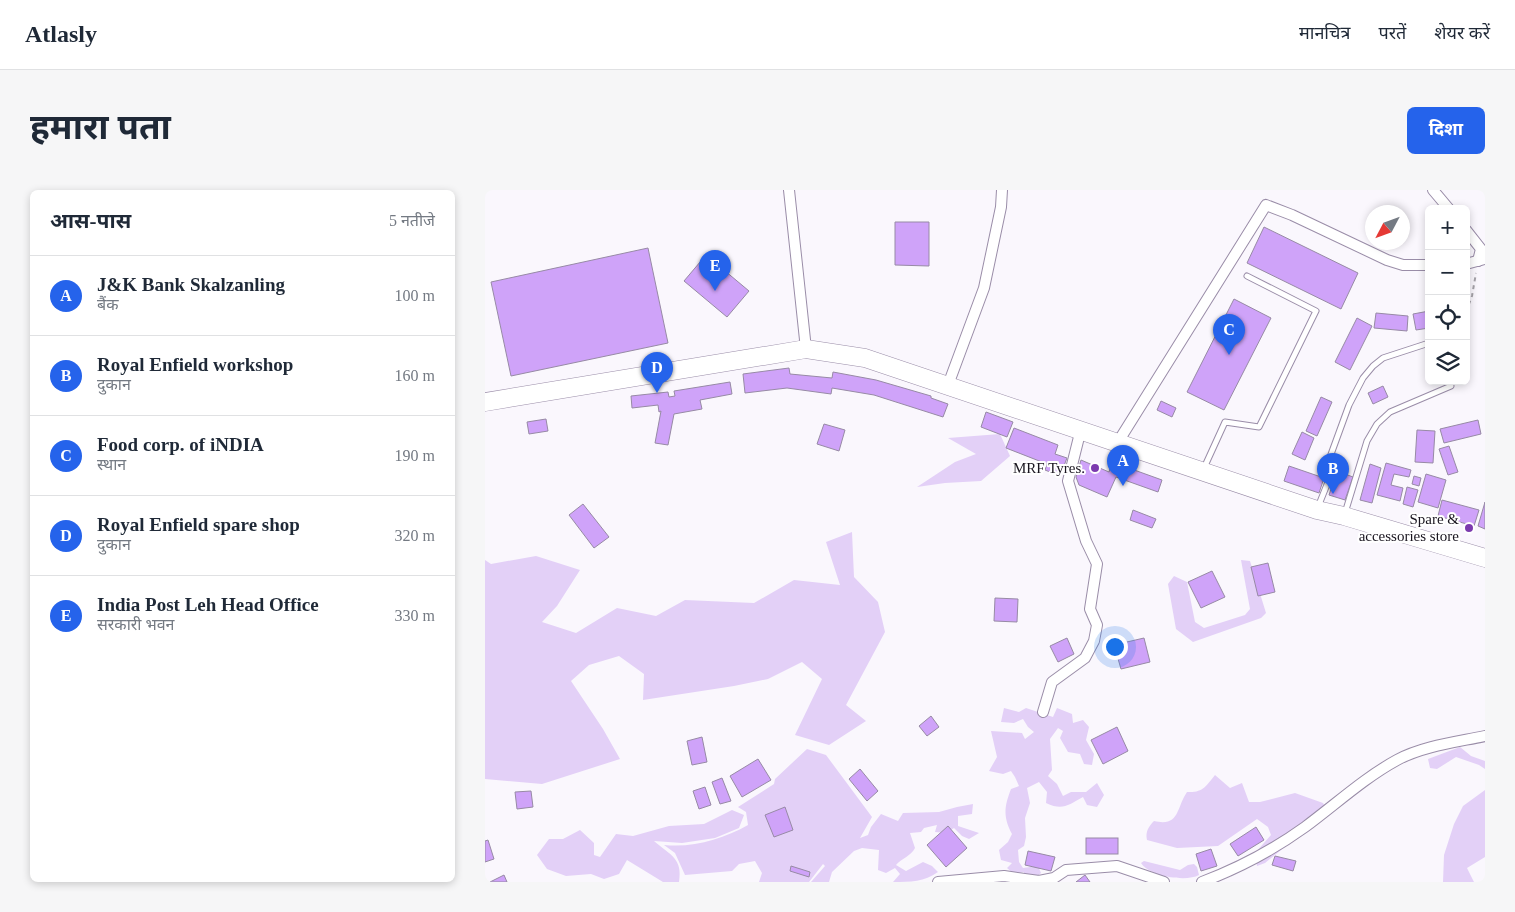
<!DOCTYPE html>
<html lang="hi">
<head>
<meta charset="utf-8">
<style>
  body { margin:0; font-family:"Times New Roman","Noto Sans Devanagari",serif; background:#f6f6f7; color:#1f2937 }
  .controls { position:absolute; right:15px; top:15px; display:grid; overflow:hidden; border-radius:8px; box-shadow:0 2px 8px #0003 }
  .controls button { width:45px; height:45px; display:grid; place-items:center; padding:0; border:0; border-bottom:1px solid #e0e1e3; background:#fff; color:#1f2937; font:25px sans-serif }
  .compass { position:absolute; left:880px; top:15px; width:45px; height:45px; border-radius:50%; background:#fff; box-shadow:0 2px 8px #0003; rotate:229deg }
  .you { position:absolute; left:629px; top:456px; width:18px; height:18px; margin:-12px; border:4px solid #fff; border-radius:50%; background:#1a73e8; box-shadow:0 0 0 8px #1a73e833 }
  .badge { display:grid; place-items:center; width:32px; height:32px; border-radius:50%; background:#2563eb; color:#fff; font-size:16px; font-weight:700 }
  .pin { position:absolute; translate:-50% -41px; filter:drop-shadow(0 1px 2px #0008) }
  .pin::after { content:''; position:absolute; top:26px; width:18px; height:15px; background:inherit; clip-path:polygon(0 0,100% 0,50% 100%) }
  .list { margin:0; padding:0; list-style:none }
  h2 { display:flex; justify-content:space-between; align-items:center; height:65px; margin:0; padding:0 20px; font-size:21px }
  h2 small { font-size:16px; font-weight:400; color:#747a83 }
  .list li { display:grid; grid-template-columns:32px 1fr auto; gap:15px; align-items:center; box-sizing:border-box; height:80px; padding:0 20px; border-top:1px solid #e0e1e3 }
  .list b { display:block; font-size:19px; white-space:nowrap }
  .list p { margin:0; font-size:16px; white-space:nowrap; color:#747a83 }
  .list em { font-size:16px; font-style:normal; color:#747a83 }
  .icon { flex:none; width:28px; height:28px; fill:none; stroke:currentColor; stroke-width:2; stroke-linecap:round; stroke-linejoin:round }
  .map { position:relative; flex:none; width:1000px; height:692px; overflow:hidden; border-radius:8px }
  header { display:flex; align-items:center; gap:30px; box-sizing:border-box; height:70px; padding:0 25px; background:#fff; border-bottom:1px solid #e0e1e3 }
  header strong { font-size:24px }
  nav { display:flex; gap:28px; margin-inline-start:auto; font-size:18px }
  .intro { display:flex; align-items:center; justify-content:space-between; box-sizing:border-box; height:120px; padding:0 30px }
  h1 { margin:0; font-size:35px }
  .button { padding:12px 22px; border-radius:8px; background:#2563eb; color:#fff; font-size:18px; font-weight:700 }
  main { display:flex; gap:30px; padding:0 30px }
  aside { flex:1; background:#fff; border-radius:8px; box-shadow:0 2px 8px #0003 }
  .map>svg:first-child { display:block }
  .green { fill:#e3d0f7 }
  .building { fill:#cfa3f9; stroke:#978aa5 }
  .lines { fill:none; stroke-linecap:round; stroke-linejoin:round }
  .service-casing { stroke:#9a8da8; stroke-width:7 }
  .minor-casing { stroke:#9a8da8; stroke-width:12 }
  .trunk-casing { stroke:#9a8da8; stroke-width:19 }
  .path { stroke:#a4a1a8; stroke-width:2; stroke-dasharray:4 4; stroke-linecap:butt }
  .service { stroke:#fff; stroke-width:5 }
  .minor { stroke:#fff; stroke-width:10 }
  .trunk { stroke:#fff; stroke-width:18 }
  .poi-dot { fill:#7c3aae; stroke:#fff; stroke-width:2 }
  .labels { text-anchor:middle; stroke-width:4; stroke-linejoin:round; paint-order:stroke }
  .poi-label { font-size:15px; fill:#19151f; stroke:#fff; text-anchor:end }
</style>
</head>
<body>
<header>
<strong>Atlasly</strong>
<nav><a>मानचित्र</a><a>परतें</a><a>शेयर करें</a></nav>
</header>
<div class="intro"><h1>हमारा पता</h1><a class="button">दिशा</a></div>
<main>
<aside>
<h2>आस-पास<small>5 नतीजे</small></h2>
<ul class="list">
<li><span class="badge">A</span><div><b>J&amp;K Bank Skalzanling</b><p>बैंक</p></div><em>100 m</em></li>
<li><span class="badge">B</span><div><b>Royal Enfield workshop</b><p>दुकान</p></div><em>160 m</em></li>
<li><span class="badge">C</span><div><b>Food corp. of iNDIA</b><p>स्थान</p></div><em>190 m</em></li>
<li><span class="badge">D</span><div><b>Royal Enfield spare shop</b><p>दुकान</p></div><em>320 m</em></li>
<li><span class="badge">E</span><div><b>India Post Leh Head Office</b><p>सरकारी भवन</p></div><em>330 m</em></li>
</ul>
</aside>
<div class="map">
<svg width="1000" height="692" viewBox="0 0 1000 692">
  <rect width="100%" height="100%" fill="#faf7fd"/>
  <!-- green -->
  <g class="green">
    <polygon points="515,244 525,266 496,291 460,293 432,297 470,272 491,264 463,248"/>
    <polygon points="367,342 369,387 393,412 400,442 361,515 381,531 344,555 310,545 337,489 317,472 283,489 249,496 158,510 159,484 134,466 104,475 86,491 118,539 135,569 57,594 0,589 0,370 6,374 51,366 95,380 72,416 57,432 91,443 132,418 171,426 200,410 269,413 309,390 355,395 341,352"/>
    <polygon points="756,370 765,371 781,423 776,428 708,452 691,439 683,394 689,386 702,392 710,432 719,438 760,425 765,419"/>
    <path d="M519,518L534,522L541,518L568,527L572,518L587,524L588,533L598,530L604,537L601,550L609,564L607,575L599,574L595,564L583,562L575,548L578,541L573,538L565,549L567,580L563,586L572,594L578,606L586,602H601L612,593L619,605L612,617L602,615L598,607C583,615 578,621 561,613L562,602L554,592L542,598L545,613L540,628L541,647L539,656L533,660L534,672L538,678L553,676L556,683L551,687L539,686V682L529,684L522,678L527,673L516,670L514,660L523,652L527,644C518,627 519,617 526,599L534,596L530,587L526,581L518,584L504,581L512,567L506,541L537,543L540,549L549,542L543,537L538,529L529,533L516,532Z"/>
    <polygon points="975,557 986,566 1000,571 1000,579 994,575 971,567 952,579 945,578 943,569"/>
    <path d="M322,559L341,565L387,627L375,648L383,645L386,637L396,624L413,631L418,623L454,622L472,617L488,614L487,624L473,626V636L494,643L484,649L477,646L469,638L461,643L450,642L452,635L439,638L436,642L425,643L430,658C426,666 417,668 411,675L421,681L438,672L447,676L453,682C439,692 426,692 408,692L415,684L410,678L401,683L393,680L394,660L377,658L369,661L347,682L344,692H326L340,676L338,674L324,692H274L277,683L270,671L254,674L247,681L200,685L190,663L179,655C209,658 238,649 263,635L261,622L253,617L289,594L290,589Z"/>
    <path d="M730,585L745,598L757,593L764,612H775L810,603L838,613L843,622L780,673L772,676L770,663L786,645L783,637L772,629L733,656L692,658L662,650C660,642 664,636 669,631C695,637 691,618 702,602C718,603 721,596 730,585Z"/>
    <polygon points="1000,600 1000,667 982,678 989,692 958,692 959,665 969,634 978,616"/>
    <path d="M247,620L259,625L254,638L230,648L197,653L169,651C185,665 198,668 194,692H178L142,670L134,684L119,689L106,684L81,686L62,679L52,665L64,649H78L95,640L109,653V665L115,667L131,644L148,646L184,636L219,634Z"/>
    <path d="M659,671L695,680L703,675L709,674L712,677L714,685C702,692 665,687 656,673Z"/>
  </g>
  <!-- building -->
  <g class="building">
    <polygon points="410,32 444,32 444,76 410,75"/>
    <polygon points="779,37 873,83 856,119 762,73"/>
    <polygon points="163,58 183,153 26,186 6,92"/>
    <polygon points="221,65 264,101 242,127 199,91"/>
    <polygon points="749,109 786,128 739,220 702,202"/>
    <polygon points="944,121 944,138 931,140 928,124"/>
    <polygon points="891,123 923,126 922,141 889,138"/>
    <polygon points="872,128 887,136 865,180 850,172"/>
    <polygon points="304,178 305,184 347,188 348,182 391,190 446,206 446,208 463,214 458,227 389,205 347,198 346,204 302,198 260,203 258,184"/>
    <polygon points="245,192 247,204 215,210 217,219 189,224 183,255 170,253 176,221 174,222 173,215 147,218 146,206 183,202 184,207 190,206 189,201"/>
    <polygon points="898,196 903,207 888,214 883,203"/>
    <polygon points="836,207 847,212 832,246 821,241"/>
    <polygon points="676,211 691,218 687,227 672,220"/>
    <polygon points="501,222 528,232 522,247 496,237"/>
    <polygon points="61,229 63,241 44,244 42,232"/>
    <polygon points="993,230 996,244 959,253 955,239"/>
    <polygon points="339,234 360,240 354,261 332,254"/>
    <polygon points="529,238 573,255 570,264 582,268 575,286 560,280 562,274 521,258"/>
    <polygon points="932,240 950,241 948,273 930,272"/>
    <polygon points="817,242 829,248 820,270 807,264"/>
    <polygon points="964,256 973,282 963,285 954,259"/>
    <polygon points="596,270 624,282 627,272 677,290 673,302 631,287 622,307 594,295 591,287"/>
    <polygon points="901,273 926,280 924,287 909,284 906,295 918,298 915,311 892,305"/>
    <polygon points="885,274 896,278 887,313 875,310"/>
    <polygon points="804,276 839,288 834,303 799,291"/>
    <polygon points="852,281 868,287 860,310 844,305"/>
    <polygon points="941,284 961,290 953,318 933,312"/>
    <polygon points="929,286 936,288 934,296 927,294"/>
    <polygon points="922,297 933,300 928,317 918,314"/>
    <polygon points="957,310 994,320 989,336 953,326"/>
    <polygon points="1000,312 1000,339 993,336"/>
    <polygon points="98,314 124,347 109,358 84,325"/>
    <polygon points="648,320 671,329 667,338 645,330"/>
    <polygon points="783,373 790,402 773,406 766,377"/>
    <polygon points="727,381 740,407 716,418 703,392"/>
    <polygon points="510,408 533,409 532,432 509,431"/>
    <polygon points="582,448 589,464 573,472 565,456"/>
    <polygon points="659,448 665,472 636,479 629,455"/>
    <polygon points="446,526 454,537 442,546 434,536"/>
    <polygon points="632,537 643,561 618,574 606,550"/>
    <polygon points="217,547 222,572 207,575 202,551"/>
    <polygon points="273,569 286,590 257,607 245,586"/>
    <polygon points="375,579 393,601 382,611 364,589"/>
    <polygon points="237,588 246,611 235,614 227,592"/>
    <polygon points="220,597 226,615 214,619 208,601"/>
    <polygon points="46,601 48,617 32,619 30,602"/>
    <polygon points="300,617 308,640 289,647 280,625"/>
    <polygon points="463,636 482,658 461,677 442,655"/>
    <polygon points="771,637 779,650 753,666 745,654"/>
    <rect x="601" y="648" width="32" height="16"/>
    <polygon points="3,650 9,669 0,672 0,651"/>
    <polygon points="726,659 732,676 716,681 711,664"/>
    <polygon points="543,661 570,667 566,681 540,675"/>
    <polygon points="790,666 811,671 808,681 787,675"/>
    <polygon points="306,676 325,682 324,687 305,681"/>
    <polygon points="19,685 22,692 5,692"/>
    <polygon points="600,685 605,692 591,692"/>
  </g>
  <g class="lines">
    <defs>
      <g id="service">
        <polyline points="719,278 740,232 774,237 831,121 762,86"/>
        <polyline points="833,317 845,287 845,267 864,215 878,188 888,176 898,168 944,153"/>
        <polyline points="860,323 882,251 892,234 905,222 966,196 965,191"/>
      </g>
      <g id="minor">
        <polyline points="304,0 321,159"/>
        <polyline points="948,0 964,19"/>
        <polyline points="981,40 996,59 993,71"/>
        <polyline points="981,74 999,69"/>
        <polyline points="463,195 499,98 516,17 517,0"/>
        <polyline points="633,252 781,15 807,25 902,70 918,75 944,75"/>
        <polyline points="558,522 567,492 600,468 609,451 612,435 605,419 612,374 601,351 583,291 596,239"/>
        <polyline points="453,692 519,686 554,691 569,688 581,680 632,676 679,692"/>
        <path d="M717,692C754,678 788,660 820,637C851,614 879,588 912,570C938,556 972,552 1000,546"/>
      </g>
      <polyline id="trunk" points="0,212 321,159 380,168 832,320 859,326 1000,368"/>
    </defs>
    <!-- service casing -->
    <use href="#service" class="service-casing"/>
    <!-- minor casing -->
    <use href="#minor" class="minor-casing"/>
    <!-- trunk casing -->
    <use href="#trunk" class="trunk-casing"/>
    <!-- path -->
    <polyline class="path" points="981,122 987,106 991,83"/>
    <!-- service -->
    <use href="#service" class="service"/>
    <!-- minor -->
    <use href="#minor" class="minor"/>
    <!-- trunk -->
    <use href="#trunk" class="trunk"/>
  </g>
  <!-- markers -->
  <g class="poi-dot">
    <circle cx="610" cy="278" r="5"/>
    <circle cx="984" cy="338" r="5"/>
  </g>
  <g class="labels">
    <!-- poi labels -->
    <g class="poi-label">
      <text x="600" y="283">MRF Tyres.</text>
      <text x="974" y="334">Spare &amp;<tspan x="974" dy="17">accessories store</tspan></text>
    </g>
  </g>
</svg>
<div class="controls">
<button>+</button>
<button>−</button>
<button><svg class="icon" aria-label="locate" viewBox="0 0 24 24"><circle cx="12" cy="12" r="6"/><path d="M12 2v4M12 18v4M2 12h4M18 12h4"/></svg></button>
<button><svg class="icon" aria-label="layers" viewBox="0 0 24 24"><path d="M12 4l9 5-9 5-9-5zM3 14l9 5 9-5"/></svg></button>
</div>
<svg class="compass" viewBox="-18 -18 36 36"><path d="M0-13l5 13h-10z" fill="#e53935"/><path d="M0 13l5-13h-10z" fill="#747a83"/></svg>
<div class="you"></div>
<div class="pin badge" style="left:638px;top:296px">A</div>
<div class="pin badge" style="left:848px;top:304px">B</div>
<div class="pin badge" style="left:744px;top:165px">C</div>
<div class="pin badge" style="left:172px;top:203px">D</div>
<div class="pin badge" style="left:230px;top:101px">E</div>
</div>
</main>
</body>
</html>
